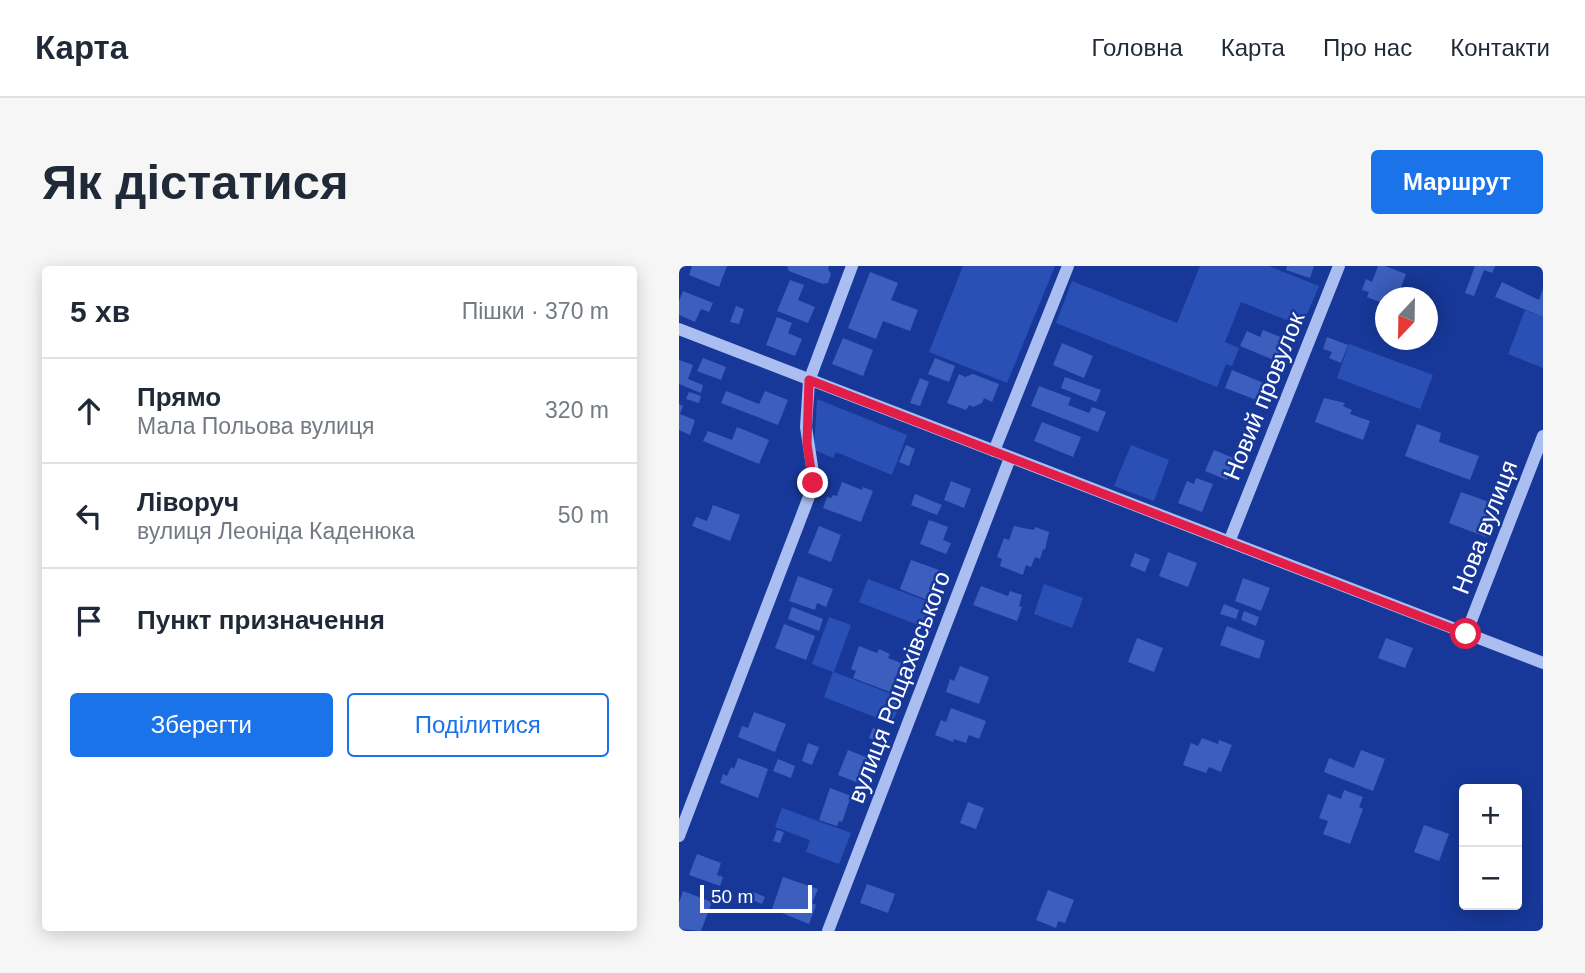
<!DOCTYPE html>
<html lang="uk">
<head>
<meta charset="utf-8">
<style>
  body { margin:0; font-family:Arial,sans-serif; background:#f6f6f7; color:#1f2937 }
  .controls { position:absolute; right:21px; bottom:21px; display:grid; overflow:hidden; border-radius:7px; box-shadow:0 4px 18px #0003 }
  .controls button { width:63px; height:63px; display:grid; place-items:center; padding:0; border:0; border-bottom:2px solid #e0e1e3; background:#fff; color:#1f2937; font:35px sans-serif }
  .compass { position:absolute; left:696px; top:21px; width:63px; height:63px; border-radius:50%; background:#fff; box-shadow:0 4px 18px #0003; rotate:202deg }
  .scale { position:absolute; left:21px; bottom:18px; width:112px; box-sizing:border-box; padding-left:7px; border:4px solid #fff; border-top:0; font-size:19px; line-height:24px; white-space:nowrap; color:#fff; -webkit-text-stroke:5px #173898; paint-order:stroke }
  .stop { position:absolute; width:21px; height:21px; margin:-16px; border:5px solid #e11d48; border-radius:50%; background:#fff }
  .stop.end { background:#e11d48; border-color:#fff; box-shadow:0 2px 7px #0008 }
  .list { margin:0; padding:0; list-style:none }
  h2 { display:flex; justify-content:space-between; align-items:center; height:91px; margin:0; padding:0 28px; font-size:30px }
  h2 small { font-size:23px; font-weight:400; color:#747a83 }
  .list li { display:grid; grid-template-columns:46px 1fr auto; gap:21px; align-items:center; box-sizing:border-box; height:105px; padding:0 28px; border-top:2px solid #e0e1e3 }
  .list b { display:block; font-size:26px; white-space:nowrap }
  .list p { margin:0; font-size:23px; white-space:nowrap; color:#747a83 }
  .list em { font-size:23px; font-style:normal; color:#747a83 }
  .actions { display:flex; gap:14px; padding:21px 28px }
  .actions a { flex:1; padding:16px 0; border:2px solid #1a73e8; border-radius:7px; text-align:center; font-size:24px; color:#1a73e8 }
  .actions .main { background:#1a73e8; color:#fff }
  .icon { flex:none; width:38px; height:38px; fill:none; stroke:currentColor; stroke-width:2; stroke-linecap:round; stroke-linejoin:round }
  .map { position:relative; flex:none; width:864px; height:665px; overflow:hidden; border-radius:7px }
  header { display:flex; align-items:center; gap:42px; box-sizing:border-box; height:98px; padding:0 35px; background:#fff; border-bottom:2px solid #e0e1e3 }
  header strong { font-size:33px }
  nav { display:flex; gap:38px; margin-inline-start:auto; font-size:24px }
  .intro { display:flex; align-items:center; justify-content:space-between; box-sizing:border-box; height:168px; padding:0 42px }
  h1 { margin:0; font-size:49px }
  .button { padding:18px 32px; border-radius:7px; background:#1a73e8; color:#fff; font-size:24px; font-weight:700 }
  main { display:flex; gap:42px; padding:0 42px }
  aside { flex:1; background:#fff; border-radius:7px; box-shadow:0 4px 18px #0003 }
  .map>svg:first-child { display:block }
  .green { fill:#2a50b6 }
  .building { fill:#3c5ebd }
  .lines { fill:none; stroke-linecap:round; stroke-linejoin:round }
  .minor { stroke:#aabef1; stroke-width:12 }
  .route { stroke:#e11d48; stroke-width:9 }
  .labels { text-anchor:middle; stroke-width:5; stroke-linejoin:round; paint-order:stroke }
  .street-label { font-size:24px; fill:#fff; stroke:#173898 }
</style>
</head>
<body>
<header>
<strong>Карта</strong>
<nav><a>Головна</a><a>Карта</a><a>Про нас</a><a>Контакти</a></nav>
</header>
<div class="intro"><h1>Як дістатися</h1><a class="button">Маршрут</a></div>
<main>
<aside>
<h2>5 хв<small>Пішки · 370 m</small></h2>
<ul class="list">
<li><svg class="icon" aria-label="ahead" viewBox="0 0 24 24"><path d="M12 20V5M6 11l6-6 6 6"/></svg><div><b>Прямо</b><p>Мала Польова вулиця</p></div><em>320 m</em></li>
<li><svg class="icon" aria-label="left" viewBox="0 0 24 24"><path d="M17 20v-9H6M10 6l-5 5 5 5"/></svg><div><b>Ліворуч</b><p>вулиця Леоніда Каденюка</p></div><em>50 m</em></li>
<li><svg class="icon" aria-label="arrive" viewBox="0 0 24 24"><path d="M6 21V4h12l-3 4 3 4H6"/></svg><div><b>Пункт призначення</b></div></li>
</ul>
<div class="actions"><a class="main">Зберегти</a><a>Поділитися</a></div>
</aside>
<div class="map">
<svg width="864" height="665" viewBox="0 0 864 665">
  <rect width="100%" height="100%" fill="#173898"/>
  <!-- green -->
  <g class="green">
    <polygon points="284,0 376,0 328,117 250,86"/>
    <polygon points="521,0 590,0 640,20 623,60 562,36 546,76 560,82 553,100 547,98 538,121 377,57 393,15 498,57"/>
    <polygon points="846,44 864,51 864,102 829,88"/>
    <polygon points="670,78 754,109 741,143 658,112"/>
    <polygon points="138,133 228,169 213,209 157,186 154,192 135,184"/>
    <polygon points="452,179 490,194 475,235 435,220"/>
    <polygon points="189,313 258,339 249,363 180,336"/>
    <polygon points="365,318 404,332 393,362 355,348"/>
    <polygon points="150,351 172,359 155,406 223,432 213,458 145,431 154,406 133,398"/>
    <polygon points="103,542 172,567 160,598 127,586 131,574 96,561"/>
  </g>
  <!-- building -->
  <g class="building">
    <polygon points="13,0 48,0 40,21 10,9"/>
    <polygon points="108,0 150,0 149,3 152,8 149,17 144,18 110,5"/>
    <polygon points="608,0 635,0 631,12 607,4"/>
    <polygon points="699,0 706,0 727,8 718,32 706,32 706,38 688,31 690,26 683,24 687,13 693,16"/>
    <polygon points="796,0 816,0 813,7 805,4 795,30 786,27"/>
    <polygon points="191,6 219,17 212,34 239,44 231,65 204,55 197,73 169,62"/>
    <polygon points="111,14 125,19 119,34 136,41 129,57 98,45"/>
    <polygon points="823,16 860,34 864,23 864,51 816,31"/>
    <polygon points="4,25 34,37 30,46 22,43 16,56 0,49 0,35"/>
    <polygon points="57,40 65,43 60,58 51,56"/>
    <polygon points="98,51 113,57 109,67 123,73 116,90 87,79"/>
    <polygon points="584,64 606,73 597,95 561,80 568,65 581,71"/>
    <polygon points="648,71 669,79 662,97 650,92 653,86 644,83"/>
    <polygon points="164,72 194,84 184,110 153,98"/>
    <polygon points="383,77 414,90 405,112 374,99"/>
    <polygon points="24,92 47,101 42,114 18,105"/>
    <polygon points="256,92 276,100 270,116 249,108"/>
    <polygon points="0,94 14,99 9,113 24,119 22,127 0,118"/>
    <polygon points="553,104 587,118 580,135 546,122"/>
    <polygon points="280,108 286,111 294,108 320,118 313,136 305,132 303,137 294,141 290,139 287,144 268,137"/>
    <polygon points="386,111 422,124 417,136 382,122"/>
    <polygon points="241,112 250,116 241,140 231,137"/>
    <polygon points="360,120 392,132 389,139 410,147 413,141 427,146 419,166 352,140"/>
    <polygon points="47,125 80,138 86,125 109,134 99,159 42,137"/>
    <polygon points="10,126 22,130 20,137 7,133"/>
    <polygon points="645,132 666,137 664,140 673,144 671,148 691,155 684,174 636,156"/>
    <polygon points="0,138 4,140 1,148 16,154 11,169 0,164"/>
    <polygon points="363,156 402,171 394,191 355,175"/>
    <polygon points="738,158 762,167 760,176 800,190 791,214 726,190"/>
    <polygon points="58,161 90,174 80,198 24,175 29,165 53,174"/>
    <polygon points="227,179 236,183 230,200 220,196"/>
    <polygon points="535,184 557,193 548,214 526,205"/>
    <polygon points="517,212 534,218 523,246 499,237 508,215 515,218"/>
    <polygon points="272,215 292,223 285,242 265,234"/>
    <polygon points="163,216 183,224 184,221 194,225 182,256 144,242 148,231 152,232 154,229 158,230"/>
    <polygon points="782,226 813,237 808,251 813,253 807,271 770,257"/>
    <polygon points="236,228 263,239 258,249 232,239"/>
    <polygon points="34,239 61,249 51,275 13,260 17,251 28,255"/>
    <polygon points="250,254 269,261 264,274 272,277 267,288 241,278"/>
    <polygon points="140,260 162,269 152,296 129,287"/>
    <polygon points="335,260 355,264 356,261 370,266 366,284 364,283 361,293 356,291 352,301 347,299 344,309 321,300 323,293 318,291 325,272 330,274"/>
    <polygon points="489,286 518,297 509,321 480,310"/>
    <polygon points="456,287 471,293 466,306 451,300"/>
    <polygon points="232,294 260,304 248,334 221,323"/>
    <polygon points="119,310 154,323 147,341 138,337 136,344 110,335"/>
    <polygon points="564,312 591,322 582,345 556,335"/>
    <polygon points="302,320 329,330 331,325 343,329 340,340 343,341 338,355 294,339"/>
    <polygon points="545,338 560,344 557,353 541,348"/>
    <polygon points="113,341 144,353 140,365 109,353"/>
    <polygon points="565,345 580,351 577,360 562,354"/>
    <polygon points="105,358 136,370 127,394 96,382"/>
    <polygon points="548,360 586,375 580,393 541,379"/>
    <polygon points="458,372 484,382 475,406 449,396"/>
    <polygon points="707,372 734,382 726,402 699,392"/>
    <polygon points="180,380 198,387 200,383 211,388 209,392 222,397 211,426 174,412 177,405 172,403"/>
    <polygon points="281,400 310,411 300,438 267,426 271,413 275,415"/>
    <polygon points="272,442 307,455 300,473 290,469 287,477 275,473 274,476 256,469 262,454 267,456"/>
    <polygon points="75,446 107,458 96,486 59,471 63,460 69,462"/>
    <polygon points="194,462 209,467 205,478 190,472"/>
    <polygon points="523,472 539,478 540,474 553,479 542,506 530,501 527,507 504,499 512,477 519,480"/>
    <polygon points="129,477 140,481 133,499 123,495"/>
    <polygon points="169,484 192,493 189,501 194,502 191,510 185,508 182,518 159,509"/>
    <polygon points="682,484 706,493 694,525 645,506 650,492 675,502"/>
    <polygon points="59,492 89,503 79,532 41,517 44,508 48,510 52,501 55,503"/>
    <polygon points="99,493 116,500 112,512 94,505"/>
    <polygon points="151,522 172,530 163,556 160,555 158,560 140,554"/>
    <polygon points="665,524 684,531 680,541 684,543 671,578 644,568 649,555 640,552 649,528 662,533"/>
    <polygon points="289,536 305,542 297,563 281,557"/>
    <polygon points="745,559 770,568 760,595 735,586"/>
    <polygon points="98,564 105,566 101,577 94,575"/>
    <polygon points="18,588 42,597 38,609 44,611 41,620 10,609"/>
    <polygon points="104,611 139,623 133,637 137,639 130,658 93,643"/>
    <polygon points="188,618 216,628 209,647 181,637"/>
    <polygon points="369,624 395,634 386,657 379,655 377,662 357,654"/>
    <polygon points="4,625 33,636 22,665 0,663 0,637"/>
    <polygon points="74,626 86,631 83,638 71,633"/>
  </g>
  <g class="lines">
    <!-- minor -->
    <g class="minor">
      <polyline points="0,63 864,397"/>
      <polyline points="315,185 389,0"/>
      <polyline points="550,276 660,0"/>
      <polyline points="787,368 864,170"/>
      <polyline points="0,570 131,228 134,207 127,161 130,115 173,0"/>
      <polyline points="149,665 331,192"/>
    </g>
  </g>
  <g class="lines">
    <!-- route -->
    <polyline class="route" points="134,217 128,178 130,114 787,368"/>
  </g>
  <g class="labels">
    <!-- street labels -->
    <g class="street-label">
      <text transform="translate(585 130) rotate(-68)" y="8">Новий провулок</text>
      <text transform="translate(806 261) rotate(-69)" y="8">Нова вулиця</text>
      <text transform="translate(220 421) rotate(-69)" y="8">вулиця Рощахівського</text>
    </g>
  </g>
</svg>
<div class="controls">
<button>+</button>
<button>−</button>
</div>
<svg class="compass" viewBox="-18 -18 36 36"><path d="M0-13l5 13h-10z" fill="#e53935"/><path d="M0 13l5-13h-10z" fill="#747a83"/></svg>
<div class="scale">50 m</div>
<div class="stop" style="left:787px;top:368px"></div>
<div class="stop end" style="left:134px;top:217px"></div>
</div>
</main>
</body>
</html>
